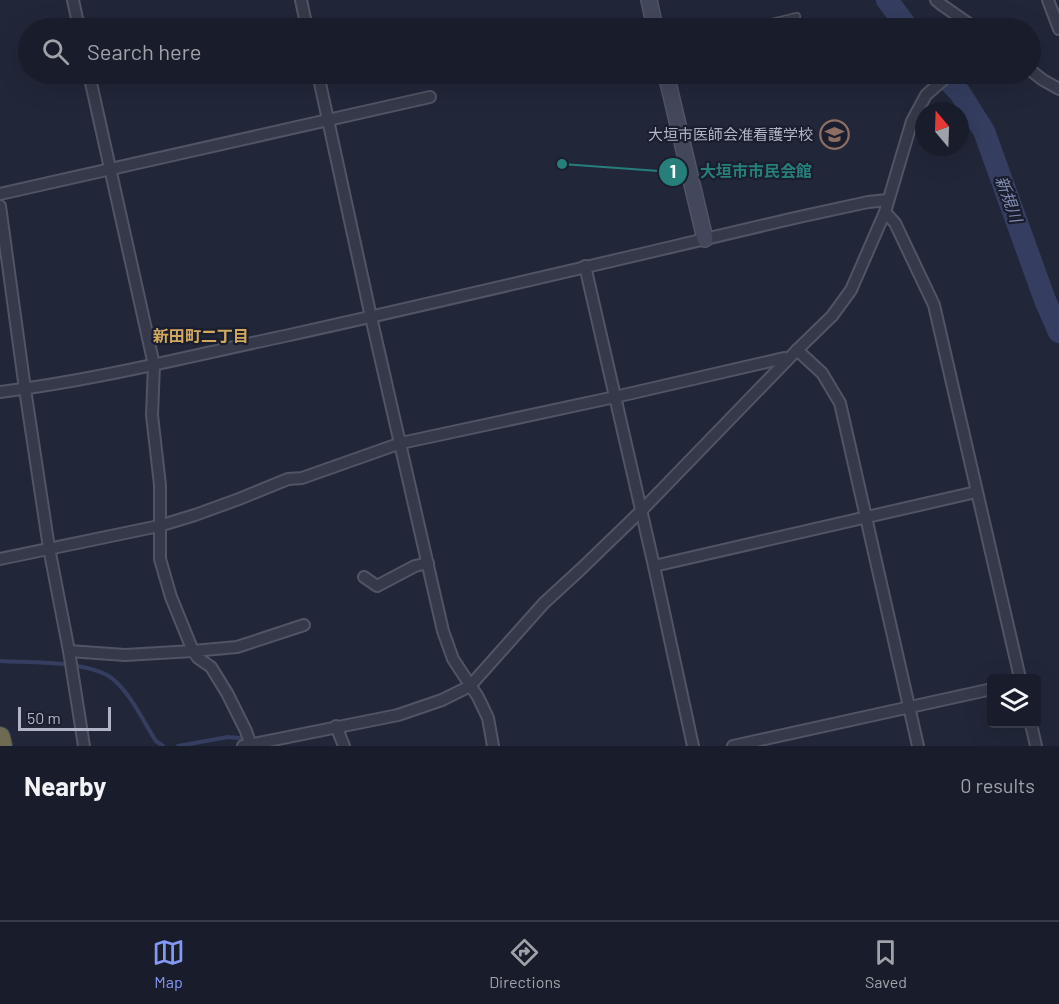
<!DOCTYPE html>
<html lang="en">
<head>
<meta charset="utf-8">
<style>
  body { margin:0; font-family:Barlow,"Noto Sans JP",sans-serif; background:#262a37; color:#f1f3f6 }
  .controls { position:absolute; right:18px; bottom:18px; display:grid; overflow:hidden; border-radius:6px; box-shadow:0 6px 24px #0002 }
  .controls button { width:54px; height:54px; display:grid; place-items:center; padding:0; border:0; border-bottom:2px solid #373b47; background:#191d2b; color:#f1f3f6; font:30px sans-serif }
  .compass { position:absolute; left:915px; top:102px; width:54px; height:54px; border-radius:50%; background:#191d2b; box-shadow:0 6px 24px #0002; rotate:341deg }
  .scale { position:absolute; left:18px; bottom:15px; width:93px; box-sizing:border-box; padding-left:6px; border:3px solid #b0b4c6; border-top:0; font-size:16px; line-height:21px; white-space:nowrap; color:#b0b4c6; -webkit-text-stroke:4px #1a1e2e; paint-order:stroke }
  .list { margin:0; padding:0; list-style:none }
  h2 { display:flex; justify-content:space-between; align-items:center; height:78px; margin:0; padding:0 24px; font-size:26px }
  h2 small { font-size:20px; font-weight:400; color:#9fa2a9 }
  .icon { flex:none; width:33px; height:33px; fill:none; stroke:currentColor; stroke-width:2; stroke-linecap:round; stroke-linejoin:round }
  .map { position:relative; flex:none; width:1059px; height:746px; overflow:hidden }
  .search { position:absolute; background:#191d2b; box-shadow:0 6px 24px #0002; left:18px; right:18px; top:18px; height:66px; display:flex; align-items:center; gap:15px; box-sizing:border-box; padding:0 21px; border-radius:33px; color:#9fa2a9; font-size:22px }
  .sheet { height:174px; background:#191d2b }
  nav { display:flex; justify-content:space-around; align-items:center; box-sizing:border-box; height:84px; border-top:2px solid #373b47; background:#191d2b; font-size:16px; color:#9fa2a9 }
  nav a { display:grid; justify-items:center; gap:3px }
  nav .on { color:#8498f6 }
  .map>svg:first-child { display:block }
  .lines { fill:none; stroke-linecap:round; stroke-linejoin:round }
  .stream { stroke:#353e60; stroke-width:4 }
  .river { stroke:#353e60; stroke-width:22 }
  .lane-casing { stroke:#505464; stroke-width:8 }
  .street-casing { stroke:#505464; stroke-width:14 }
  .secondary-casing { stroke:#505464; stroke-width:18 }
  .highway-casing { stroke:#3d4151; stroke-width:22 }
  .lane { stroke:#353949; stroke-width:5 }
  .street { stroke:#353949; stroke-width:10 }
  .secondary { stroke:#43475c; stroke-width:15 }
  .highway { stroke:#6f6a52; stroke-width:20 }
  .labels { text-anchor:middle; stroke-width:4.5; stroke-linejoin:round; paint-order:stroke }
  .poi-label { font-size:15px; fill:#b0b4c6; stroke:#1a1e2e; text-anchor:end }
  .water-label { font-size:16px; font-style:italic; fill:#808bb2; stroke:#1a1e2e }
  .neighbourhood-label { font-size:16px; font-weight:bold; fill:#d2a95e; stroke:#1a1e2e }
  .leader { fill:none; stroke:#277f7b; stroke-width:2 }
  .callout-dot { fill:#277f7b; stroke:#1a1e2e; stroke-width:2 }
  .mark-label { font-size:18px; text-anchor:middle; font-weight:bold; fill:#fff }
  .callout-label { font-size:16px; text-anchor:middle; font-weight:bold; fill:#277f7b; stroke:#1a1e2e; stroke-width:4.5; stroke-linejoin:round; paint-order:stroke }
</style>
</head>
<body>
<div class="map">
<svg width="1059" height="746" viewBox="0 0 1059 746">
  <rect width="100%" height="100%" fill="#212739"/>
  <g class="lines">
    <!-- stream -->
    <g class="stream">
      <path d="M0,661C29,663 92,660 114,680C132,696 143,721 156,741L163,746"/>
      <polyline points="178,746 228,737 240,738 243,746"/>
    </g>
    <!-- river -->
    <g class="river">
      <polyline points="887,0 908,28"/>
      <polyline points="942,74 960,93 984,131 1045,300 1059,332"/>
    </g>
    <defs>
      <polyline id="lane" points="746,28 797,16"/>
      <g id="street">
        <polyline points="73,0 79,28"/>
        <polyline points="301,0 307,28"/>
        <polyline points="936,0 942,5 975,28"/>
        <polyline points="1048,0 1059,29"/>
        <polyline points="1030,70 1043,80 1059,89"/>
        <polyline points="89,74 154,365 152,415 160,485 160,559 171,597 193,651 198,658 211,667 227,693 246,731 251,746"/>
        <polyline points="318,74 371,317 443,631 453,659 478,697 488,718 493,746"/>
        <polyline points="0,194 430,97"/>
        <polyline points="0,206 25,389 49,548 69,651 84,746"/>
        <polyline points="885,212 895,223 934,305 1020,678"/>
        <polyline points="585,266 654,566 693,746"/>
        <polyline points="797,350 822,373 840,403 918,746"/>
        <path d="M0,392C97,380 190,356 285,336C457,298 628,257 799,217L868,202L888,200"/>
        <polyline points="0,559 159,526 195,515 239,499 288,479 302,478 401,443 615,397 784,358 787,360"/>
        <polyline points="654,566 976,492"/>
        <polyline points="364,577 377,586 415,566 428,563"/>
        <polyline points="69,651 125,655 193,651 237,647 304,625"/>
        <polyline points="1031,724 1036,746"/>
        <polyline points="336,726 344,746"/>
        <polyline points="243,746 398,715 442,700 470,686 544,603 581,569 641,511 797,350 832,316 851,290 885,212 912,121 926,95 950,74"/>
        <polyline points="733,746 992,689"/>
      </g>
      <g id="secondary">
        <polyline points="649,0 655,28"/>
        <polyline points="666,74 705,239"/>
      </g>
      <polyline id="highway" points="0,737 2,746"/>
    </defs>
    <!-- lane casing -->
    <use href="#lane" class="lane-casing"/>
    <!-- street casing -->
    <use href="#street" class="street-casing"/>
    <!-- secondary casing -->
    <use href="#secondary" class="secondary-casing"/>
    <!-- highway casing -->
    <use href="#highway" class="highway-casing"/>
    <!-- lane -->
    <use href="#lane" class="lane"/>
    <!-- street -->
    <use href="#street" class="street"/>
    <!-- secondary -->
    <use href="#secondary" class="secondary"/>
    <!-- highway -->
    <use href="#highway" class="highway"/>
  </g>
  <!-- icons -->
  <defs>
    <symbol id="school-ring" viewBox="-11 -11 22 22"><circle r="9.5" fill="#1a1e2e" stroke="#8d6e63" stroke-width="1.5"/><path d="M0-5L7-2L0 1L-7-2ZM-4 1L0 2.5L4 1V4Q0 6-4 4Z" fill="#8d6e63"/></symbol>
  </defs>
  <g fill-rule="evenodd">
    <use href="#school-ring" x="818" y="118" width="33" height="33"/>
  </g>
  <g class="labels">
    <!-- poi labels -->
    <g class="poi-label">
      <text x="813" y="140">大垣市医師会准看護学校</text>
    </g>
    <!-- water labels -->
    <g class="water-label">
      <text transform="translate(1009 199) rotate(70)" y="6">新規川</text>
    </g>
    <!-- neighbourhood labels -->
    <g class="neighbourhood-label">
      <text x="201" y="342">新田町二丁目</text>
    </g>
  </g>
  <!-- callouts -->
  <path class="leader" d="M562 164L673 172"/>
  <g class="callout-dot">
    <circle cx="562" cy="164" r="6"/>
    <circle cx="673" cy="172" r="15"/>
  </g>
  <g class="mark-label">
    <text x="673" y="178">1</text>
  </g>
  <g class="callout-label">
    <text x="756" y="177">大垣市市民会館</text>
  </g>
</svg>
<div class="controls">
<button><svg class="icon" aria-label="layers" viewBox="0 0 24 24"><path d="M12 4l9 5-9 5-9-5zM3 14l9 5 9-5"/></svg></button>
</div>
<svg class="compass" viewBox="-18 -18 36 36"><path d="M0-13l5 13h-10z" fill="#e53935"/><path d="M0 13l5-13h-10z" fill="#9fa2a9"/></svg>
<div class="scale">50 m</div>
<div class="search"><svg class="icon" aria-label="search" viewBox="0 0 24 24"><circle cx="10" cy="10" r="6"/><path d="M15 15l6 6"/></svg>Search here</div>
</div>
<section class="sheet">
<h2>Nearby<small>0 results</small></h2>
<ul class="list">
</ul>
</section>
<nav>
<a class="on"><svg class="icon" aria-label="map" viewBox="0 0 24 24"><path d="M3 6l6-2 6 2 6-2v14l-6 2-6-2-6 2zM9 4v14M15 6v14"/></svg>Map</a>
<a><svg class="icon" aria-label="directions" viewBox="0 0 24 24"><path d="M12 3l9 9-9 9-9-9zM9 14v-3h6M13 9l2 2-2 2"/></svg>Directions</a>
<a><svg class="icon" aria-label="saved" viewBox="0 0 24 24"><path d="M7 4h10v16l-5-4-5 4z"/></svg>Saved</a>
</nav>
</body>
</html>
